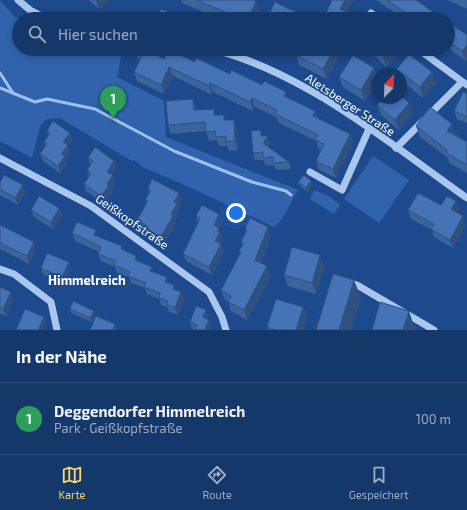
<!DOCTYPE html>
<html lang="de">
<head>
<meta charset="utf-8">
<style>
  body { margin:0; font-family:"Exo 2",sans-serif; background:#1e3f70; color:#f1f3f6 }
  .compass { position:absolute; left:371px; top:68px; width:36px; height:36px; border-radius:50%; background:#15386a; box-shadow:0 2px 6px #0003; rotate:23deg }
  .you { position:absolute; left:236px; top:213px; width:14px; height:14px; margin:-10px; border:3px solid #fff; border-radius:50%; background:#1a73e8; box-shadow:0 0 0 6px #1a73e833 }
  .badge { display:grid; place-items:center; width:26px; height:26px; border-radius:50%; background:#fdd768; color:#fff; font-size:13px; font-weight:700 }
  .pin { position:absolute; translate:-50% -33px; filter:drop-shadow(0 1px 2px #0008) }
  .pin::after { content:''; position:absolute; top:21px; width:14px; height:12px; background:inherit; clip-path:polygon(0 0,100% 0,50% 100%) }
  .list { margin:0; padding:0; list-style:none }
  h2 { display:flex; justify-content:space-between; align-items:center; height:52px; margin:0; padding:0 16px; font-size:17px }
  h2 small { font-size:13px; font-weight:400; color:#9dacc1 }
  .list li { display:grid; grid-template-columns:26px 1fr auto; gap:12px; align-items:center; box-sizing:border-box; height:72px; padding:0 16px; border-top:1px solid #34527e }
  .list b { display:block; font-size:15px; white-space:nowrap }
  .list p { margin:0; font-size:13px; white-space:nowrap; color:#9dacc1 }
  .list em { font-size:13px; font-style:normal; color:#9dacc1 }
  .icon { flex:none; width:22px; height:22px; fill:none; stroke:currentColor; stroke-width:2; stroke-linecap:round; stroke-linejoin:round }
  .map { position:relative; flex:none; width:467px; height:330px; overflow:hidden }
  .search { position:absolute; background:#15386a; box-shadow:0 2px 6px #0003; left:12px; right:12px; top:12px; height:44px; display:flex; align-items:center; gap:10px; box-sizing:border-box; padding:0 14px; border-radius:22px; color:#9dacc1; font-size:15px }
  .sheet { height:124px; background:#15386a }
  nav { display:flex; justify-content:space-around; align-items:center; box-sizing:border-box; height:56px; border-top:1px solid #34527e; background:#15386a; font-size:11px; color:#9dacc1 }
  nav a { display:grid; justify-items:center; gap:2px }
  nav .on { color:#fdd768 }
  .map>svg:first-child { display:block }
  .green { fill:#3063ab }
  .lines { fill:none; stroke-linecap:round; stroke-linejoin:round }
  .stream { stroke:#9dc0ef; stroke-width:3 }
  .minor { stroke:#aac6ed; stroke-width:7 }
  .wall { fill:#3b639c }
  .shaded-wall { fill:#30507f }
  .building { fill:#4573b5; stroke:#30507f }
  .labels { text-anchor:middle; stroke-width:3.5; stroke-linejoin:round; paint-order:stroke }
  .street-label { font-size:12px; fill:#fff; stroke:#1c4a8d }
  .neighbourhood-label { font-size:13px; font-weight:bold; fill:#fff; stroke:#1c4a8d }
</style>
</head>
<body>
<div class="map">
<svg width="467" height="330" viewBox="0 0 467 330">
  <rect width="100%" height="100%" fill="#1c4a8d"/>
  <!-- green -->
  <g class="green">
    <polygon points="0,0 15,17 19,19 19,49 123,49 117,77 164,101 166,137 298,190 282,219 274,227 185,185 142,167 135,160 132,161 60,118 47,119 41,124 32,158 0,141"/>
    <polygon points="373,156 409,180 379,223 344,199"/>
    <polygon points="314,190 329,196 340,205 334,214 310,199"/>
  </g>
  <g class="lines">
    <!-- stream -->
    <g class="stream">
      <polyline points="0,73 13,93"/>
      <polyline points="0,88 35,102 47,99 95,109 174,151 252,182 286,191 291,195"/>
    </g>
    <!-- minor -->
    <g class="minor">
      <polyline points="18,0 30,10 47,19"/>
      <polyline points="371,13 379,19"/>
      <path d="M212,49C306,73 389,143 467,198"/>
      <polyline points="418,49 467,85"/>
      <polyline points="396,148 462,82"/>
      <polyline points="0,158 91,206 209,292 222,317 226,330"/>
      <polyline points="310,172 342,190 369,129"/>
      <polyline points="0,269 14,274 51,302 57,330"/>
      <polyline points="347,282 357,285 434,330"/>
    </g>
  </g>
  <!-- wall -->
  <g class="wall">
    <polygon points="89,0 109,0 99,9"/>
    <polygon points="181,0 254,0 256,1 260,12 257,19 220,19 182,3"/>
    <polygon points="376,0 416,0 443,19 404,19"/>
    <polygon points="447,0 467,0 467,9"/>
    <polygon points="448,22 467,35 467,59 466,61 448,48"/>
    <polygon points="135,49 150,49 151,52 164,59 195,62 230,74 289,99 315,111 318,118 350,134 353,143 336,178 319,170 316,161 321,150 319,149 316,141 279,123 276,117 255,107 253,111 213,92 212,95 173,76 164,94 137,81 134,72 140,60 138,59"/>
    <polygon points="298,49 343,49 327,79 299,65 296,55"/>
    <polygon points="367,49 397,49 398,54 386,67"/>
    <polygon points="397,69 432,72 436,83 423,98 401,80 401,74 399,74"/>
    <polygon points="377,75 377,81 365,101 343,87 339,77"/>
    <polygon points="467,94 467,123 457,119 454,111"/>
    <polygon points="409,103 413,113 399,130 381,115 377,105"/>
    <polygon points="197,108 197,110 216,115 226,120 237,129 238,150 229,151 227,146 219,146 217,140 209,141 206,131 171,134 168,125"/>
    <polygon points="416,126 456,135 467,142 467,173 449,163 448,158 420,137"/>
    <polygon points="47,130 70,133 72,140 68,146 70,152 65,159 67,164 60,173 43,161 40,154 45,147 44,142 48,135"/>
    <polygon points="263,136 270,143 268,147 289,162 291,169 276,170 274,165 266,166 263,160 255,160 253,153"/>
    <polygon points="88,158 114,161 117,168 112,175 116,183 111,190 112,193 104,204 86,191 84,184 89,176 87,170 90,165"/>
    <polygon points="311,181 313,185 308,192 300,186 298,182"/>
    <polygon points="0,182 23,185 25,192 18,205 0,195"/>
    <polygon points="148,188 182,201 178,207 180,211 175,220 176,223 164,245 147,235 145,230 140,227 137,220 146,203 145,200 149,193"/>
    <polygon points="456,201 459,210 457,213 466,225 453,248 434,237 432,230 411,219 408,210 441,205"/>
    <polygon points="59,208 62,215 53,229 34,217 31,210"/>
    <polygon points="219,214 222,221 219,228 222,240 220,243 224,251 212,275 186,261 183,254 198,223 196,216"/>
    <polygon points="0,225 36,249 29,264 0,249"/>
    <polygon points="245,228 271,237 261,263 271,276 247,320 231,311 228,302 225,300 221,290 240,254 239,251 242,246 241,242 246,232"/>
    <polygon points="72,233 98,237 124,251 136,256 138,262 152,267 154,272 169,283 176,290 181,292 184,300 178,315 169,312 167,307 161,305 159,299 147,294 145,288 131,283 129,277 117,273 115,267 101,261 98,254 99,252 75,241"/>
    <polygon points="69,262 71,269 65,284 44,275 41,268"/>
    <polygon points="324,266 316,294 288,286 284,275"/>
    <polygon points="0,287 13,299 6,316 0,314"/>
    <polygon points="303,307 307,318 303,330 268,330 267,327"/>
    <polygon points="70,309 95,315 92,322 71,313"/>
    <polygon points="208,317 208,319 211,327 210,330 194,330 192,329 190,322"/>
  </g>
  <!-- shaded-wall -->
  <g class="shaded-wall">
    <polygon points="96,0 109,0 99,9"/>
    <polygon points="345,0 354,0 343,19 340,9"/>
    <polygon points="256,1 260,12 257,19 248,19"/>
    <polygon points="172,13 173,17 172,19 170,19"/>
    <polygon points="300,14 302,19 297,19"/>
    <polygon points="352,15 354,19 351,19"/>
    <polygon points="467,45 467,59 466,61 462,51"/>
    <polygon points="144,49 150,49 151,52 146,63 143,53"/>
    <polygon points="334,49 343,49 327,79 323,69"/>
    <polygon points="389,49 397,49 398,54 386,67 383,56"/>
    <polygon points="169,67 173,76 164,94 161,85"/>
    <polygon points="374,68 377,75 377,81 365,101 361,90"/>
    <polygon points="432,72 436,83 423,98 420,87"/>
    <polygon points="210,83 213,92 212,95 209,86"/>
    <polygon points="286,92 289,101 284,96"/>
    <polygon points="252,98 255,107 253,111 250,102"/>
    <polygon points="193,99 197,108 197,119 194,110"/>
    <polygon points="409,103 413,113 399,130 395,120"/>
    <polygon points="315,111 318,120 313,116"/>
    <polygon points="234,120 237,129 238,150 235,141"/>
    <polygon points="452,124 456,135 451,141 447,131"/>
    <polygon points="261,130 263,137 268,136 270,143 266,150 261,136"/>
    <polygon points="70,133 72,140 68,146 70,152 65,159 67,164 60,173 58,166 63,142"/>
    <polygon points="350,134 353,143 336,178 333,169"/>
    <polygon points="114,161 117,168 110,179 107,172"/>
    <polygon points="113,175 116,183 111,190 112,193 104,204 101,196 107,184"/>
    <polygon points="311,181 313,185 308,192 306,188"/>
    <polygon points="23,185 25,192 18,205 15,198"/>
    <polygon points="179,193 182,201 178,207 180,211 175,220 176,223 164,245 161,237 171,214 174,202"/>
    <polygon points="456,201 459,210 454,218 451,209"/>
    <polygon points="59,208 62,215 53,229 51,222"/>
    <polygon points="219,214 222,221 216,233 214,225"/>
    <polygon points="463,216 466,225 453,248 450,240"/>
    <polygon points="268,227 271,237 258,269 255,260"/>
    <polygon points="219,228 222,240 218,248 215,241 217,231"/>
    <polygon points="96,230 98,238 94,235"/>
    <polygon points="34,242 36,249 29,264 27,256"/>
    <polygon points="221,244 224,251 212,275 209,267"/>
    <polygon points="320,255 324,266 316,294 312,283"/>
    <polygon points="136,256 139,263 135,260"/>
    <polygon points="69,262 71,269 65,284 62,277"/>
    <polygon points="267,266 271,276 247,320 244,310"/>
    <polygon points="152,267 155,274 150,271"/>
    <polygon points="167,277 169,285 165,282"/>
    <polygon points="354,280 361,298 351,330 339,330"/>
    <polygon points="11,292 13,299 6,316 3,309"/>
    <polygon points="181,292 184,300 178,315 175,308"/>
    <polygon points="303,307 307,318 303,330 296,330"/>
    <polygon points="206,310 208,317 206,324 203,317"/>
    <polygon points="94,311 95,315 92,322 90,318"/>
    <polygon points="409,311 415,329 415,330 403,330"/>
    <polygon points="44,317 46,322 43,330 38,330"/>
    <polygon points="209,320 211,327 210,330 205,330 205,329"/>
    <polygon points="115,324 117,330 113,330"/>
  </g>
  <!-- building -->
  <g class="building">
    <polygon points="196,0 254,0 256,1 248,19 242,19"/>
    <polygon points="332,0 345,0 340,9 352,15 351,19 323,19"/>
    <polygon points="387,0 416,0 443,19 407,19 403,17 406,13"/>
    <polygon points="275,2 300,14 297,19 267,19"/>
    <polygon points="161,9 172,13 170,19 157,19"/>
    <polygon points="448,22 467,35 467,45 462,51 448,41"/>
    <polygon points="135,49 144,49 143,53 135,50"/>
    <polygon points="299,49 334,49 323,69 296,55"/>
    <polygon points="375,49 389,49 383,56"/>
    <polygon points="145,50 164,59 168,50 195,62 196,58 230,74 231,70 262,85 264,81 286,92 284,96 315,111 313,116 350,134 333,169 316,161 324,144 315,140 318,135 275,114 277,110 252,98 250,102 210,83 209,86 169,67 161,85 134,72"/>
    <polygon points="409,54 432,72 420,87 397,69"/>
    <polygon points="353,55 374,68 361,90 339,77"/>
    <polygon points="463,92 467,94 467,117 454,111"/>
    <polygon points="401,96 409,103 395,120 377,105 383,98 401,98"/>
    <polygon points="193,99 194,110 214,109 214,115 224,115 224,120 234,120 235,141 226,142 226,136 216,137 215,131 206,132 205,122 168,125 166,101"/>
    <polygon points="430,107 452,124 447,131 467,142 467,165 446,153 447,150 416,126"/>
    <polygon points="53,121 70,133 63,142 68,145 61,154 65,156 58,166 40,154 47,144 44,142 50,133 47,130"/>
    <polygon points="261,130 261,136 268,136 263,143 289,162 273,163 273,157 263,158 263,152 253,153 251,131"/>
    <polygon points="95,147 114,161 107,172 113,175 107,184 109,186 101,196 84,184 91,173 87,170 93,161 88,158"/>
    <polygon points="4,175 23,185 15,198 0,189 0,182"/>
    <polygon points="304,175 311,181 306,188 298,182"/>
    <polygon points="152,179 179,193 174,202 177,204 171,214 173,216 161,237 144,228 146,225 137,220 148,201 145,200 151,190 148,188"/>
    <polygon points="418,193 441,205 447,196 456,201 451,209 463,216 450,240 431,229 434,224 408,210"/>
    <polygon points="39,196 59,208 51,222 31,210"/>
    <polygon points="202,205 219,214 214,225 219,228 217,231 220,232 215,241 221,244 209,267 183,254 200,218 196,216"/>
    <polygon points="250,218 268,227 255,260 267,266 244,310 228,302 231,296 221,290 241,252 239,251 244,243 241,242 247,230 245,228"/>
    <polygon points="77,222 96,230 94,235 122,246 121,249 136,256 135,260 152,267 150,271 167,277 165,282 174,285 173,289 181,292 175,308 166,304 168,301 159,298 160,293 144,287 146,283 128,276 130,272 114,265 116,261 98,254 101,247 72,233"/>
    <polygon points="0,225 34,242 27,256 0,243"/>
    <polygon points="292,247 320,255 312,283 284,275"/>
    <polygon points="47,253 69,262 62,277 41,268"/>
    <polygon points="333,274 354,280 339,330 316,330"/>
    <polygon points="0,287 11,292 3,309 0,307"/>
    <polygon points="276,299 303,307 296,330 276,330 267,327"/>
    <polygon points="73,301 94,311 90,318 70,309"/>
    <polygon points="380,302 409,311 403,330 372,330"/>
    <polygon points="196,306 206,310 203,317 209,320 205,329 208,330 195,330 197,325 190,322"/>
    <polygon points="25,309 44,317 38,330 16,330"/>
    <polygon points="96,316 115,324 113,330 90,330"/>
  </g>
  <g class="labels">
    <!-- street labels -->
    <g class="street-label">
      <text transform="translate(350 105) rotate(33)" y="4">Aletsberger Straße</text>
      <text transform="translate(132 222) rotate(35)" y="4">Geißkopfstraße</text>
    </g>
    <!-- neighbourhood labels -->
    <g class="neighbourhood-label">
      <text x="87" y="285">Himmelreich</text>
    </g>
  </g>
</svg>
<svg class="compass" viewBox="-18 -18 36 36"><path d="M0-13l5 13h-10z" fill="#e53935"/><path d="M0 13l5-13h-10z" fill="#9dacc1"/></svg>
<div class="you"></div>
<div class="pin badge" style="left:113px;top:119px;background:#2e9e5b">1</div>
<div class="search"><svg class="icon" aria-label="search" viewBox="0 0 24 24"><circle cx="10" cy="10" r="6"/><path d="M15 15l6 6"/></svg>Hier suchen</div>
</div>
<section class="sheet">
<h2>In der Nähe<small></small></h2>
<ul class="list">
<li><span class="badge" style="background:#2e9e5b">1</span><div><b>Deggendorfer Himmelreich</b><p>Park · Geißkopfstraße</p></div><em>100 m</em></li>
</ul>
</section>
<nav>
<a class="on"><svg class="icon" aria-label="map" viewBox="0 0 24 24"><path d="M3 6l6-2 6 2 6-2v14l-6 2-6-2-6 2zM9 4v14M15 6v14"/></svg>Karte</a>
<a><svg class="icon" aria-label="directions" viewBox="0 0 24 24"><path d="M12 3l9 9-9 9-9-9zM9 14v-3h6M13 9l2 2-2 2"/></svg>Route</a>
<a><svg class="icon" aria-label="saved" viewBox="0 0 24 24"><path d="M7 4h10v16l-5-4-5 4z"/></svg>Gespeichert</a>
</nav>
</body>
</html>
